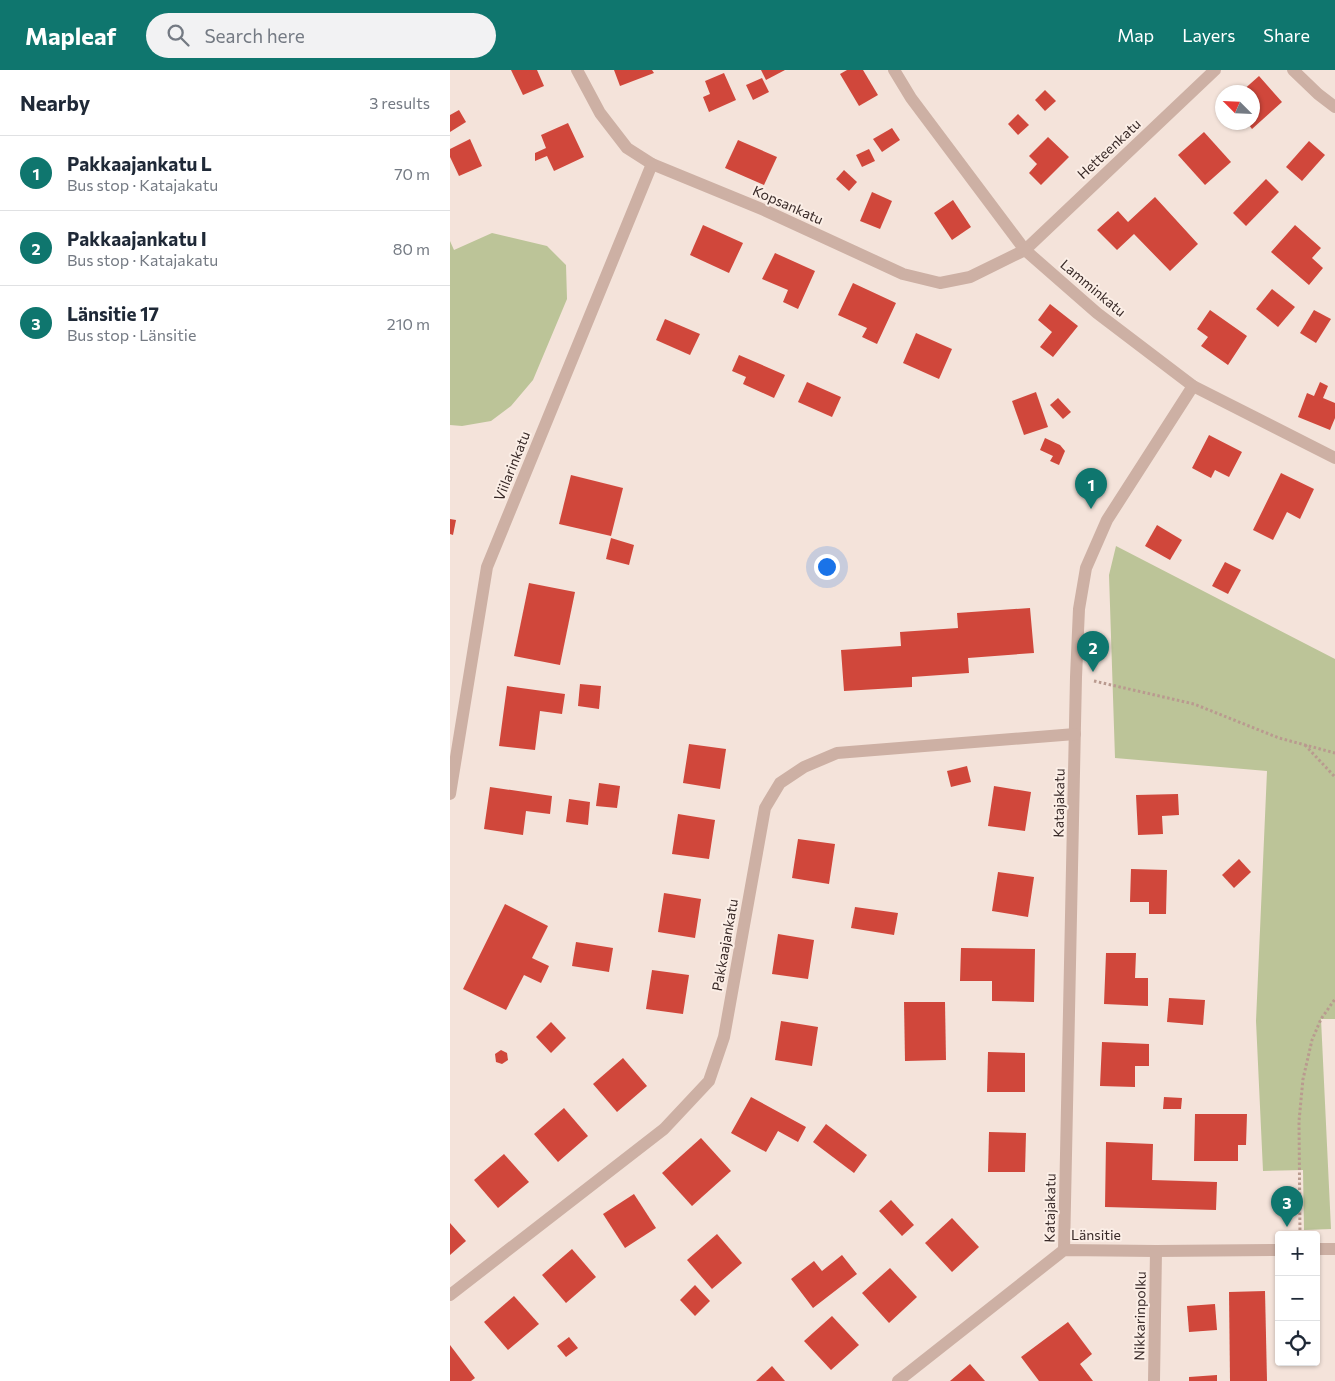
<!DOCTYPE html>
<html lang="en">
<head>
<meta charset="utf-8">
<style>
  body { margin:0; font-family:Commissioner,sans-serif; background:#f2f2f3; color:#1f2937 }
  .controls { position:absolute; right:15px; bottom:15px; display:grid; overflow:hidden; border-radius:5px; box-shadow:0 1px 4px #0004 }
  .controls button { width:45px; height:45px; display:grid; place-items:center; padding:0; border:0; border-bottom:1px solid #e0e1e3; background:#fff; color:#1f2937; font:25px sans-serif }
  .compass { position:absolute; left:765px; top:15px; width:45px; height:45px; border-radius:50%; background:#fff; box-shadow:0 1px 4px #0004; rotate:294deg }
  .you { position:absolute; left:376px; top:496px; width:18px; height:18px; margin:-12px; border:4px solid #fff; border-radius:50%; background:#1a73e8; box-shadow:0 0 0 8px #1a73e833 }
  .badge { display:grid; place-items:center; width:32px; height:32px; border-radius:50%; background:#0f766e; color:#fff; font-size:16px; font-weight:700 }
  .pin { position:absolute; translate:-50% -41px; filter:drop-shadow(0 1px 2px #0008) }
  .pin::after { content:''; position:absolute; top:26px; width:18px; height:15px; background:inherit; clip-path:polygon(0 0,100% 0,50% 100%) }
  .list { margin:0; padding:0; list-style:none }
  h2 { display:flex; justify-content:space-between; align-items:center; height:65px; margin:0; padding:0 20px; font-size:21px }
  h2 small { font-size:16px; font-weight:400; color:#747a83 }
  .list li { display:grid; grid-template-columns:32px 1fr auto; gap:15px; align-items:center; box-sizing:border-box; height:75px; padding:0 20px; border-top:1px solid #e0e1e3 }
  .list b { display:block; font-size:19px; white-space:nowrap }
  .list p { margin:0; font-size:16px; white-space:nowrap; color:#747a83 }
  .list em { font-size:16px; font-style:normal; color:#747a83 }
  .icon { flex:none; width:28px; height:28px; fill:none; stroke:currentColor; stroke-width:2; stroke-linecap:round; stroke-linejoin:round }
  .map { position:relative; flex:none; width:885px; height:1311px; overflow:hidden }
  header { display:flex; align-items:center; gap:30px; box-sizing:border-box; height:70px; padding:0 25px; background:#0f766e; color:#fff }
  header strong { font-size:24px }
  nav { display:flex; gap:28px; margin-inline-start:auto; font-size:18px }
  .search { width:350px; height:45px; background:#f2f2f3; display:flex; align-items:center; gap:12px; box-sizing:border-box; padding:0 18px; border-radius:28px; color:#747a83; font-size:19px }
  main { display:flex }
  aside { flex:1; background:#fff }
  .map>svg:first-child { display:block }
  .green { fill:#bcc498 }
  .building { fill:#d0473b }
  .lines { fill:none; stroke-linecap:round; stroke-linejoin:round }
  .path { stroke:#b99a8f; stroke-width:3; stroke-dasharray:2.5 2.5; stroke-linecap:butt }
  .minor { stroke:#cdb0a4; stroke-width:12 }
  .labels { text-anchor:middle; stroke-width:4; stroke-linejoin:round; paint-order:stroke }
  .street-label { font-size:14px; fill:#382927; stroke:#fbeee6 }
</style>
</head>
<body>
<header>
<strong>Mapleaf</strong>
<div class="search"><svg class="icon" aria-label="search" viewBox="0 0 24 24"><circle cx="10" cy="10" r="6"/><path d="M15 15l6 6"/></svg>Search here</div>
<nav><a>Map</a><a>Layers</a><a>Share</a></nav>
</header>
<main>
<aside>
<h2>Nearby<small>3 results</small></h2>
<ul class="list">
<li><span class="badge">1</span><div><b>Pakkaajankatu L</b><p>Bus stop · Katajakatu</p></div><em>70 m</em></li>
<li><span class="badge">2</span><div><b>Pakkaajankatu I</b><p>Bus stop · Katajakatu</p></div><em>80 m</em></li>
<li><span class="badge">3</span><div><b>Länsitie 17</b><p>Bus stop · Länsitie</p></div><em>210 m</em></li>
</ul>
</aside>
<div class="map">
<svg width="885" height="1311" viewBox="0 0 885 1311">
  <rect width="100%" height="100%" fill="#f4e3da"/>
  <!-- green -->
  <g class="green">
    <polygon points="42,163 97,176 116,195 117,229 83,310 61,336 41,351 12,356 0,355 0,171 4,180"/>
    <polygon points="666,476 885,589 885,949 871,949 881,1159 854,1160 853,1100 813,1101 806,951 817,701 665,688 659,505"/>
  </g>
  <!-- building -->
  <g class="building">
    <polygon points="61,0 87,0 94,16 73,25"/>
    <polygon points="164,0 202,0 204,3 170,16"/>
    <polygon points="311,0 335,0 316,10"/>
    <polygon points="397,0 413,0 428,25 409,36 390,4"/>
    <polygon points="274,3 286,30 259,42 253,27 260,24 255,11"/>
    <polygon points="809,6 832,32 802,59 797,52 802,52 802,22 791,22"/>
    <polygon points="312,8 319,22 303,30 296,15"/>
    <polygon points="595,20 606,31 595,41 585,30"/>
    <polygon points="9,40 16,52 0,62 0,45"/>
    <polygon points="568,44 579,55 568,65 558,54"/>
    <polygon points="118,53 134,87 104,101 97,86 85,91 85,83 96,78 91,65"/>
    <polygon points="442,58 450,70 432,82 423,69"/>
    <polygon points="754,62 781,92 755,115 728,85"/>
    <polygon points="598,67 619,87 591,115 579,103 587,94 579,86"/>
    <polygon points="20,69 32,96 9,106 0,87 0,79"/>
    <polygon points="288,70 327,87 314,115 275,98"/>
    <polygon points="859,71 875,85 852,111 836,97"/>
    <polygon points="419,79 425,91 412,97 406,85"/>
    <polygon points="394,100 407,112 399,121 386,109"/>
    <polygon points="816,109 829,122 796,156 783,143"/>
    <polygon points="422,122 442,131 430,159 410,151"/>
    <polygon points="705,127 748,174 720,201 684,164 667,180 647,160 668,141 678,152"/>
    <polygon points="503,130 521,157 502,170 484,143"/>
    <polygon points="253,155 293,173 279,203 240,185"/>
    <polygon points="845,155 871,178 862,188 873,198 859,215 821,182"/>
    <polygon points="325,183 365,201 348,239 333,232 338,220 312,209"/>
    <polygon points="403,213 446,233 427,274 412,267 417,258 388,245"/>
    <polygon points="822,219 845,237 828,257 806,239"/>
    <polygon points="600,234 628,256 603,287 590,277 602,262 588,250"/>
    <polygon points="760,240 797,266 778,295 751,276 758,267 747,259"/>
    <polygon points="864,240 881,249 866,273 850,263"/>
    <polygon points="215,249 250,264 240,285 206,270"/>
    <polygon points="466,263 502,279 489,309 453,293"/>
    <polygon points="289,285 335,305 324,328 293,314 296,307 282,301"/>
    <polygon points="357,312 391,327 382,347 348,332"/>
    <polygon points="870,312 878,316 873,328 885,333 885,348 880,360 848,347 857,323 864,326"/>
    <polygon points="586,322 598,357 574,365 562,331"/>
    <polygon points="608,328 621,342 613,349 600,335"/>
    <polygon points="759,365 792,382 779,407 765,400 761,408 742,398"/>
    <polygon points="595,368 610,375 615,381 609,395 600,391 603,386 590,380"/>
    <polygon points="831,403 864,419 850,449 837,442 823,470 803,460"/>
    <polygon points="121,405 173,418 161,466 109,454"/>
    <polygon points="0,449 6,450 3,465 0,464"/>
    <polygon points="707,455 732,470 720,490 695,476"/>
    <polygon points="161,468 184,475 179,495 156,489"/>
    <polygon points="775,492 791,500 778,524 762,516"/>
    <polygon points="79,513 125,522 110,595 64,586"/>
    <polygon points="580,538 584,583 518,588 519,603 462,607 462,617 394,621 391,580 451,576 450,562 508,558 507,543"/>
    <polygon points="130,614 151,616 149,639 128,636"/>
    <polygon points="57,616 115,624 112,644 90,641 85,680 49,676"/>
    <polygon points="239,674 276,679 270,719 233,713"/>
    <polygon points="517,696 521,712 501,717 497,701"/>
    <polygon points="149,713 170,716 167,738 146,736"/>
    <polygon points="544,716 581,722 575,761 538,756"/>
    <polygon points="40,717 102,726 100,744 76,741 73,765 34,759"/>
    <polygon points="728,724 729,745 712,746 713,764 688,765 686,725"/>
    <polygon points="119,729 140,732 138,755 116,752"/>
    <polygon points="228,744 265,750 259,789 222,784"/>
    <polygon points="348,769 385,774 379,814 342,808"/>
    <polygon points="789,789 801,802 784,818 772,805"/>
    <polygon points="681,799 717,800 716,844 699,844 699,832 680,832"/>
    <polygon points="548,802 584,807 578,847 542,841"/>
    <polygon points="214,823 251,829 245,868 208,862"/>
    <polygon points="55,834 98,856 82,888 99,896 91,913 74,905 56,940 13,919"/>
    <polygon points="405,837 448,843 444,865 401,858"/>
    <polygon points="328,864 364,870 358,909 322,904"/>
    <polygon points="126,872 163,878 159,902 122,896"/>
    <polygon points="511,878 585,879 584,932 542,931 542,911 510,911"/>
    <polygon points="656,883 686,883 685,908 698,908 698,936 654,934"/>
    <polygon points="202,900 239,905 233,944 196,939"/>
    <polygon points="719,928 755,930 753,955 717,952"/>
    <polygon points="454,932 495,932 496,990 455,991"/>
    <polygon points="331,951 368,957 362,996 325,990"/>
    <polygon points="101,952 116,968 101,983 86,967"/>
    <polygon points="652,972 699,974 699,996 685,996 685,1017 650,1016"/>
    <polygon points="51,980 57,983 58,990 52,994 46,992 45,984"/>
    <polygon points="538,982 575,983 575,1022 537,1022"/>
    <polygon points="173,988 197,1016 167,1042 143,1014"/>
    <polygon points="301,1027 356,1057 348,1072 328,1061 316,1082 281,1063"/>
    <polygon points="714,1027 732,1028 731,1039 713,1039"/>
    <polygon points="114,1038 138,1066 108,1092 84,1064"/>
    <polygon points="745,1044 797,1044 796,1075 788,1075 788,1091 744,1091"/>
    <polygon points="376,1054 417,1085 404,1103 363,1072"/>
    <polygon points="539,1062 576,1063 575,1102 538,1102"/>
    <polygon points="251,1068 281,1101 242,1136 212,1103"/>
    <polygon points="656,1072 703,1074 702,1110 767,1112 766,1140 655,1137"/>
    <polygon points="54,1084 79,1112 48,1138 24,1110"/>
    <polygon points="184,1124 206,1158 175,1178 153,1144"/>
    <polygon points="441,1130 464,1155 452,1166 429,1141"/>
    <polygon points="502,1148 529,1177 502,1202 475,1173"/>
    <polygon points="0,1153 16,1171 0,1185"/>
    <polygon points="267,1164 292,1193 262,1219 237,1190"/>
    <polygon points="122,1179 146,1207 116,1233 92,1205"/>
    <polygon points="392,1185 407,1204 363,1238 341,1209 364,1191 372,1201"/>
    <polygon points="440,1198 467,1227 439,1253 412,1223"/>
    <polygon points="245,1215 260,1231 245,1246 230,1230"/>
    <polygon points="815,1221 817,1311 780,1311 779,1222"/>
    <polygon points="64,1226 89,1254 58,1280 34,1252"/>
    <polygon points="765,1234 767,1260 739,1262 737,1236"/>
    <polygon points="382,1246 409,1275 381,1300 354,1271"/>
    <polygon points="618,1252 642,1284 630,1294 643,1311 589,1311 571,1287"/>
    <polygon points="119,1267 128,1278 116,1287 107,1276"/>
    <polygon points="0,1275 25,1308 21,1311 0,1311"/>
    <polygon points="520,1294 535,1311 500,1311"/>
    <polygon points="322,1296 335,1311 306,1311"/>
    <polygon points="767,1305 767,1311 739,1311 739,1307"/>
  </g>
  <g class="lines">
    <!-- path -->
    <g class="path">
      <polyline points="644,611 744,634 829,668 885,683"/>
      <polyline points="855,675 885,707"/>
      <polyline points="850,1165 849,1051 853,1009 862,970 871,949 885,929"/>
    </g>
    <!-- minor -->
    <g class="minor">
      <polyline points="127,0 150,43 177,78 202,94 314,140 453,204 490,213 520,207 575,180 765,0"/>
      <polyline points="444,0 461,28 575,180 647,243 743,316 885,388"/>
      <polyline points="843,0 868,24 885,37"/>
      <polyline points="0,724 37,497 202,94"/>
      <polyline points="866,1179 885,1179"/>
      <polyline points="614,1180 626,607 629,539 636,498 657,450 743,316"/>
      <polyline points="0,1225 214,1059 259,1011 274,967 315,738 330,713 354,697 387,683 625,664"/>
      <polyline points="448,1311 614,1180 706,1181 829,1180"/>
      <polyline points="704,1311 706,1181"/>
    </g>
  </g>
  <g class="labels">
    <!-- street labels -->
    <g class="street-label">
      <text transform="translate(659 79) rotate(-43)" y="5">Hetteenkatu</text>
      <text transform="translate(338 135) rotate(24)" y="5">Kopsankatu</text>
      <text transform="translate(643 218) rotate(40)" y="5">Lamminkatu</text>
      <text transform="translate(62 396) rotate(-68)" y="5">Viilarinkatu</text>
      <text transform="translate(609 733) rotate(-89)" y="5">Katajakatu</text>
      <text transform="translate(275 875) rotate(-80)" y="5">Pakkaajankatu</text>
      <text transform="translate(600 1138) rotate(-89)" y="5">Katajakatu</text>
      <text x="646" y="1170">Länsitie</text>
      <text transform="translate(690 1246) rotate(-89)" y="5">Nikkarinpolku</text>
    </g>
  </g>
</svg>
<div class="controls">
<button>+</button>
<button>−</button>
<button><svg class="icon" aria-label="locate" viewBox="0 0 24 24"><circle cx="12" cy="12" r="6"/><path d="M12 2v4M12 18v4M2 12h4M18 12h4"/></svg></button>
</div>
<svg class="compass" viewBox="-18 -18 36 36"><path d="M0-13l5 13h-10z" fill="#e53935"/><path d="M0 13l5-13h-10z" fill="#747a83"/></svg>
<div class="you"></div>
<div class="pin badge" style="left:641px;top:439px">1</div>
<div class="pin badge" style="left:643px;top:602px">2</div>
<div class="pin badge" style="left:837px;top:1157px">3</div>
</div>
</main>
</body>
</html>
